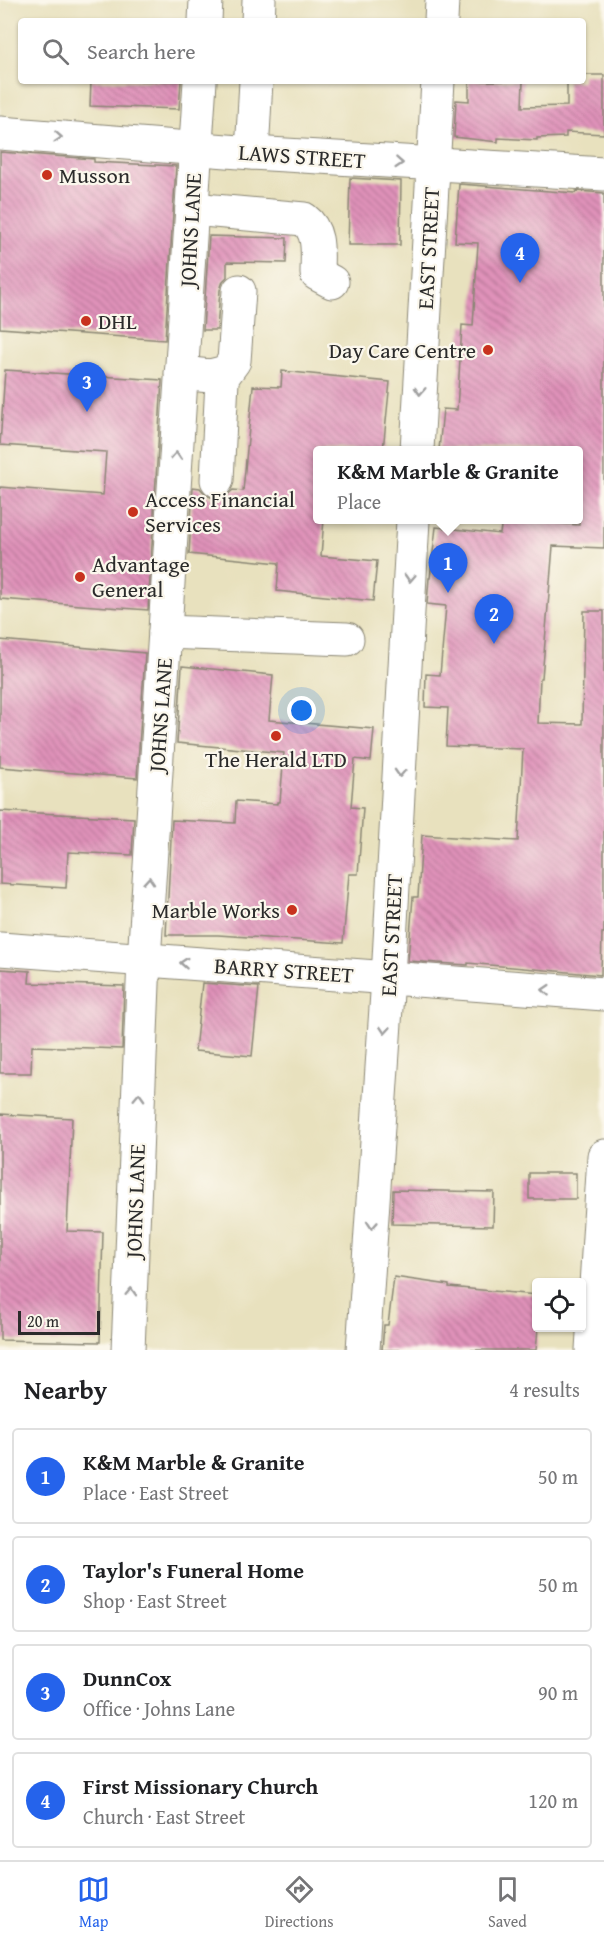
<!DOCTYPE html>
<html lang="en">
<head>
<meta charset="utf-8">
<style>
  body { margin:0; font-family:"Gentium Book Plus",serif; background:#f2f2f2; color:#202124 }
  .controls { position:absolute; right:18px; bottom:18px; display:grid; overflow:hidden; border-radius:6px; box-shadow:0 2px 4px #0004 }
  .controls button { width:54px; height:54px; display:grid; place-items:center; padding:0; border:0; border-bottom:2px solid #e0e0e0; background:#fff; color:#202124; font:30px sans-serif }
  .scale { position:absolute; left:18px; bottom:15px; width:82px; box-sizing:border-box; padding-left:6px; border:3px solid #2b2b2b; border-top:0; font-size:16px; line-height:21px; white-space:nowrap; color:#2b2b2b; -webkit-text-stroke:4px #fbf7ec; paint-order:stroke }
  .you { position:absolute; left:302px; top:711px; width:21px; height:21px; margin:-15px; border:4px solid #fff; border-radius:50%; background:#1a73e8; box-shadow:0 0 0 9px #1a73e833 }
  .badge { display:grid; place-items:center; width:39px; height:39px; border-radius:50%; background:#2563eb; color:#fff; font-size:20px; font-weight:700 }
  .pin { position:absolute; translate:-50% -50px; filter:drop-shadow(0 2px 3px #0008) }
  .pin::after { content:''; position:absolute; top:32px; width:21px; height:18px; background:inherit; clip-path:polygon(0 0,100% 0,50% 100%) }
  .popup { position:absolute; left:313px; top:446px; width:270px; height:78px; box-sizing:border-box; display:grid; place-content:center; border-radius:6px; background:#fff; filter:drop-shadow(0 2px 4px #0005); font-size:20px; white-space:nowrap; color:#757577 }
  .popup b { font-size:22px; color:#202124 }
  .popup::after { content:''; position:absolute; left:50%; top:100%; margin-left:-12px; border:12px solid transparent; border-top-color:#fff }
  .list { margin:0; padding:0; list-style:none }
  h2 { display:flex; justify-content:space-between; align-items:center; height:78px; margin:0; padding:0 24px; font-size:26px }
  h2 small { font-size:20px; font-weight:400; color:#757577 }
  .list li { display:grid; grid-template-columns:39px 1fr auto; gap:18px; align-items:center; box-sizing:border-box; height:96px; margin:0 12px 12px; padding:0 12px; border:2px solid #e0e0e0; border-radius:6px }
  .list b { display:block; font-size:22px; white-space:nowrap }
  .list p { margin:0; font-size:20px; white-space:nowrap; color:#757577 }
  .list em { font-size:20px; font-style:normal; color:#757577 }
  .icon { flex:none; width:33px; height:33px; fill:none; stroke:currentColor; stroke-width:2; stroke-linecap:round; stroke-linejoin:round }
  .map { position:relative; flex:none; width:604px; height:1350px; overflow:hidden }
  .search { position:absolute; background:#fff; box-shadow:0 2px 4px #0004; left:18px; right:18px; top:18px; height:66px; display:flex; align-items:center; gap:15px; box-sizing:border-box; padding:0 21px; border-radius:6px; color:#757577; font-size:22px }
  .sheet { height:510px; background:#fff }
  nav { display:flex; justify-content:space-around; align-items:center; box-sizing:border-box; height:84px; border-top:2px solid #e0e0e0; background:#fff; font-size:16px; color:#757577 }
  nav a { display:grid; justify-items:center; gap:3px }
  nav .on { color:#2563eb }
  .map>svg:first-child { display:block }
  .building { fill:url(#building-back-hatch) }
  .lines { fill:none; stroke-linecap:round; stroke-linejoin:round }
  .minor-casing { stroke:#8a8674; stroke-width:35 }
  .major-casing { stroke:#8a8674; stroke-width:35 }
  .minor { stroke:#fff; stroke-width:33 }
  .major { stroke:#fff; stroke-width:33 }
  .oneway { stroke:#a0a0a0 }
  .poi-dot { fill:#c8321e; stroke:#fbf7ec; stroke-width:2 }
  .labels { text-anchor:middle; stroke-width:4.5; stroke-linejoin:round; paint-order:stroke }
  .street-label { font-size:22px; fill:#2b2b2b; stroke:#fbf7ec }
  .poi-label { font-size:22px; fill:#2b2b2b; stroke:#fbf7ec; text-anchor:start }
</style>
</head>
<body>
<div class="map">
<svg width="604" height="1350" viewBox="0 0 604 1350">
  <defs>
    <pattern id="building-back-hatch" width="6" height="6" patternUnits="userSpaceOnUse" patternTransform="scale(1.5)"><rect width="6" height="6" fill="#e092ba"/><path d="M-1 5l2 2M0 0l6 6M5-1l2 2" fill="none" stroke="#b67797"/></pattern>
  </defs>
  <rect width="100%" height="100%" fill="#fbf7ec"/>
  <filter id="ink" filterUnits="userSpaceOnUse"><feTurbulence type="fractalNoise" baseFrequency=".0167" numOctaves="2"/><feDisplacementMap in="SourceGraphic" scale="12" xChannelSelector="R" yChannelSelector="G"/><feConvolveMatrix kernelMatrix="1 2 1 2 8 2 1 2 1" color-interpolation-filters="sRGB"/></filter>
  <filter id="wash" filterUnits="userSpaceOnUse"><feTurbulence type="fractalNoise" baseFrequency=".008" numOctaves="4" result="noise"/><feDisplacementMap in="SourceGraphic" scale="24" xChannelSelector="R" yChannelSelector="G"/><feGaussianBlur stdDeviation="1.35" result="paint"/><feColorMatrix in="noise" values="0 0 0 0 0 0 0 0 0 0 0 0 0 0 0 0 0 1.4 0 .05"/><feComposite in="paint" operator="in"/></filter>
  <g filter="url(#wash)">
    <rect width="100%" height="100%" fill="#e8e1be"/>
    <g id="blocks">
      <!-- building -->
      <g class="building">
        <polygon points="583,75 604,75 604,134 566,132 566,137 537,138 537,140 498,138 498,142 454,137 456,100 469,101 469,81 523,81 522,107 567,106 567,81 583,81"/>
        <polygon points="91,81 181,81 179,109 90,106"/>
        <polygon points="0,152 94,159 94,162 176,166 165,340 0,328"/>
        <polygon points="350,178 401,181 400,245 348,245"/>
        <polygon points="459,184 575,193 576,191 604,193 604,548 553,546 542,678 540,678 538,723 582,724 584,611 604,611 604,933 602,933 601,975 468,963 468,965 408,961 413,897 418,897 422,835 518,841 523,749 446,746 448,708 425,707 426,674 440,675 446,606 427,604 429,578 430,578 436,527 500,534 502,519 579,525 579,450 439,450 443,409 457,410 462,325 473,326 478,243 455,242"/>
        <polygon points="209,236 287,238 286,263 227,262 227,277 223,281 220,290 217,330 203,330"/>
        <polygon points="5,370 162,380 148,610 0,599 0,487 103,495 106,452 0,445"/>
        <polygon points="282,371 390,382 383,450 318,450 318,519 324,519 321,556 377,561 373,601 277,591 279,563 189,554 193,487 200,488 206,495 215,499 225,497 233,490 243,491 253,386 281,387"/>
        <polygon points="0,640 145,653 137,778 0,767"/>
        <polygon points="182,666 273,675 269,720 374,729 371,761 355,759 351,807 363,808 358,874 349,874 343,943 218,935 166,935 172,820 235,823 236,801 277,804 277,802 280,802 284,753 177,743"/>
        <polygon points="0,811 134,818 132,855 68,852 66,888 0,884"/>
        <polygon points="0,969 30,971 29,983 124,986 122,1049 32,1046 31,1073 0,1073"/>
        <polygon points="202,983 259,987 252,1056 195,1051"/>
        <polygon points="0,1114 72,1118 67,1231 103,1232 100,1342 0,1340"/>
        <rect x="529" y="1173" width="47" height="26"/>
        <polygon points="393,1190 494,1192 493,1226 392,1224"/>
        <polygon points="394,1277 449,1285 449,1287 537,1295 537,1328 538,1328 536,1350 382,1350 384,1325 388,1325"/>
      </g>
    </g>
  </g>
  <g filter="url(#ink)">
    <use href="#blocks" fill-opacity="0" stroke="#8a8674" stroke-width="1.5"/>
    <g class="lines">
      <defs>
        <g id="minor">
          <polyline points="205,21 206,0"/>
          <polyline points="258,21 259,0"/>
          <polyline points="0,133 252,153 604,174"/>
          <polyline points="252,153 256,81"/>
          <path d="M192,209L304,219C321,232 317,254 317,274L332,282"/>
          <polyline points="181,373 210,376 222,381 217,480"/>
          <polyline points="210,376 226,372 234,361 239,291"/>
          <polyline points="165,632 347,639"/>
          <polyline points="0,949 604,994"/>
          <polyline points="128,1350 144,960 200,81"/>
          <polyline points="592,1350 604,1156"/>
        </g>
        <g id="major">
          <polyline points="441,21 442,0"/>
          <polyline points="417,450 438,81"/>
          <polyline points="363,1350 388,978 413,520"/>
        </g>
      </defs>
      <!-- minor casing -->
      <use href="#minor" class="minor-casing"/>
      <!-- major casing -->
      <use href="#major" class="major-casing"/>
      <!-- minor -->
      <use href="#minor" class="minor"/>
      <!-- major -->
      <use href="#major" class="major"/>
    </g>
    <!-- one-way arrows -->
    <defs><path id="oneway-chevron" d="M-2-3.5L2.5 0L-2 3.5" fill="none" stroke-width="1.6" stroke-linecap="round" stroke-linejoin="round" transform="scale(1.5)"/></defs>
    <g class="oneway">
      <use href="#oneway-chevron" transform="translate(58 137) rotate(4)"/>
      <use href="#oneway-chevron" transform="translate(399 163) rotate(4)"/>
      <use href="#oneway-chevron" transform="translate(420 391) rotate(93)"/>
      <use href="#oneway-chevron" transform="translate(176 456) rotate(-86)"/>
      <use href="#oneway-chevron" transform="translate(410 578) rotate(93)"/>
      <use href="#oneway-chevron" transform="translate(400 773) rotate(93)"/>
      <use href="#oneway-chevron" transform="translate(149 881) rotate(-86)"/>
      <use href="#oneway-chevron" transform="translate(184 963) rotate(-176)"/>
      <use href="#oneway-chevron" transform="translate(546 990) rotate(-176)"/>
      <use href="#oneway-chevron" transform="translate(385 1030) rotate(94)"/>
      <use href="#oneway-chevron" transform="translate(139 1097) rotate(-88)"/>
      <use href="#oneway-chevron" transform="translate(372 1225) rotate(94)"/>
      <use href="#oneway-chevron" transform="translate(131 1292) rotate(-88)"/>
    </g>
  </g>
  <!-- markers -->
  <g class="poi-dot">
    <circle cx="47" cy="175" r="6"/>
    <circle cx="86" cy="321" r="6"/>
    <circle cx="488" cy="350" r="6"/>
    <circle cx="133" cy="512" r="6"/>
    <circle cx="80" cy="577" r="6"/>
    <circle cx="276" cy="736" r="6"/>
    <circle cx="292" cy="910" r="6"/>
  </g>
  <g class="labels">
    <!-- street labels -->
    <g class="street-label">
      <text transform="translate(302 156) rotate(4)" y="8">LAWS STREET</text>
      <text transform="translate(190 230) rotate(-87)" y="8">JOHNS LANE</text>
      <text transform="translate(428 248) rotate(-87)" y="8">EAST STREET</text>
      <text transform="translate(160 715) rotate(-86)" y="8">JOHNS LANE</text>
      <text transform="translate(391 935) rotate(-87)" y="8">EAST STREET</text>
      <text transform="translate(284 970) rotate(4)" y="8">BARRY STREET</text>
      <text transform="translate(135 1201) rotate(-88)" y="8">JOHNS LANE</text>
    </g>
    <!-- poi labels -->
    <g class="poi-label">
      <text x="59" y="183">Musson</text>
      <text x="98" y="329">DHL</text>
      <text x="476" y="358" text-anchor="end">Day Care Centre</text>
      <text x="145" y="507">Access Financial<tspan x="145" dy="25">Services</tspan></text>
      <text x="92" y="572">Advantage<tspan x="92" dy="25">General</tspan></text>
      <text x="276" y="767" text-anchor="middle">The Herald LTD</text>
      <text x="280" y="918" text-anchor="end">Marble Works</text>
    </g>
  </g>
</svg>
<div class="controls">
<button><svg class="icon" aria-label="locate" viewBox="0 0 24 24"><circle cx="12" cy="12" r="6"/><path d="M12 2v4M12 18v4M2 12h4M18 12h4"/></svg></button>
</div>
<div class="scale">20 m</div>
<div class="you"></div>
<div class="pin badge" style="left:448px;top:593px">1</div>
<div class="popup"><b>K&amp;M Marble &amp; Granite</b>Place</div>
<div class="pin badge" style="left:494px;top:644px">2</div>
<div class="pin badge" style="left:87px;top:412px">3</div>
<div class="pin badge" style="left:520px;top:283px">4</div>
<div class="search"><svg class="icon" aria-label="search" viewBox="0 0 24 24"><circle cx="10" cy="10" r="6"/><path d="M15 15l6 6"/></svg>Search here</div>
</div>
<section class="sheet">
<h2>Nearby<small>4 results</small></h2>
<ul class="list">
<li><span class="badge">1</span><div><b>K&amp;M Marble &amp; Granite</b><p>Place · East Street</p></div><em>50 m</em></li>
<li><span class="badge">2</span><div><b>Taylor's Funeral Home</b><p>Shop · East Street</p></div><em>50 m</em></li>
<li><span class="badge">3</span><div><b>DunnCox</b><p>Office · Johns Lane</p></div><em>90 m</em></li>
<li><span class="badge">4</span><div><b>First Missionary Church</b><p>Church · East Street</p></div><em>120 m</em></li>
</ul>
</section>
<nav>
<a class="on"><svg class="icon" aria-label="map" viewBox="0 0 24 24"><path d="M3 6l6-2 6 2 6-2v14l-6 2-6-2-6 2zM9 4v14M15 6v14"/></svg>Map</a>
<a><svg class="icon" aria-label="directions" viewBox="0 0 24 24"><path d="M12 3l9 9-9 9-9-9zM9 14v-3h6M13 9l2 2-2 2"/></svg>Directions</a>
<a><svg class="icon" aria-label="saved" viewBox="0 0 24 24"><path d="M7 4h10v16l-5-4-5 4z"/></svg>Saved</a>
</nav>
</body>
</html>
